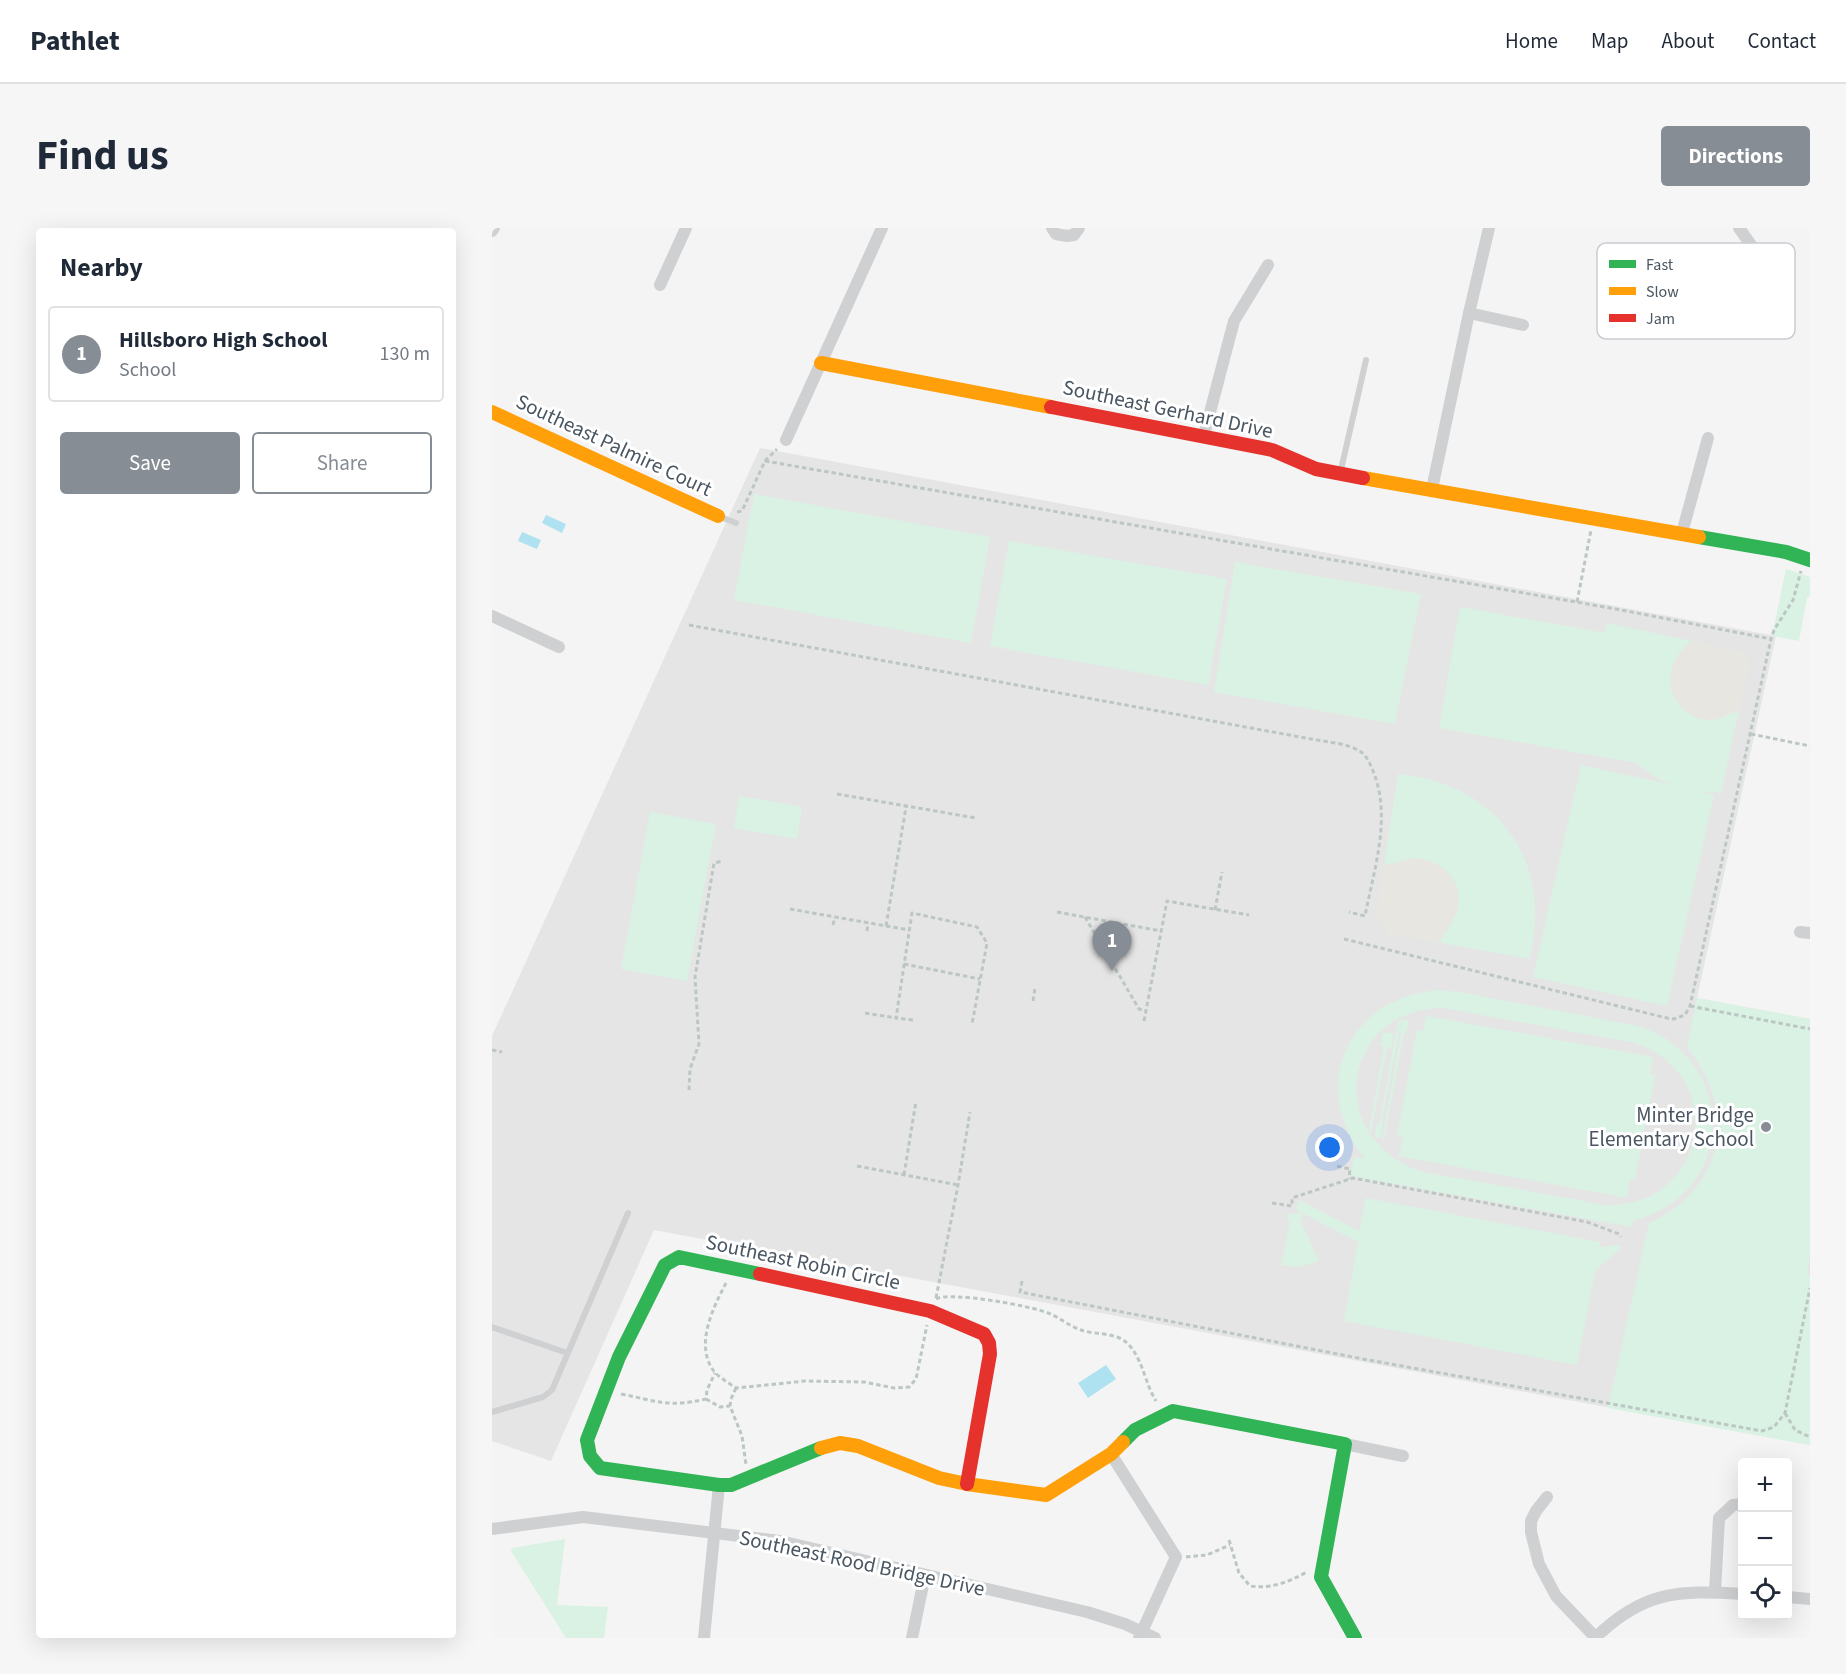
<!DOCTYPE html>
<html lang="en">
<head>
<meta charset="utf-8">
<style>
  body { margin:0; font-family:"Source Sans 3",sans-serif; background:#f6f6f7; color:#1f2937 }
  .controls { position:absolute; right:18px; bottom:18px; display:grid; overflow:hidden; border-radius:6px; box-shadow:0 6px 24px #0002 }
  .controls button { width:54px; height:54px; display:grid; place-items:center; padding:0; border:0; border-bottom:2px solid #e0e1e3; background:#fff; color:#1f2937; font:30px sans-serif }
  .you { position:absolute; left:838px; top:920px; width:21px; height:21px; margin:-15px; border:4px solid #fff; border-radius:50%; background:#1a73e8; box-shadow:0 0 0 9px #1a73e833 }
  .badge { display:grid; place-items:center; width:39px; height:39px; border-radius:50%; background:#868d94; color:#fff; font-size:20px; font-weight:700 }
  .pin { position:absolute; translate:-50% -50px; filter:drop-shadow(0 2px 3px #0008) }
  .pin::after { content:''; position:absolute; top:32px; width:21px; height:18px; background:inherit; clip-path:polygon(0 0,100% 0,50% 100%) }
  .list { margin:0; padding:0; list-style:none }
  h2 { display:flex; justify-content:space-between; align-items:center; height:78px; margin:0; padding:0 24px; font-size:26px }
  h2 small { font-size:20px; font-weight:400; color:#747a83 }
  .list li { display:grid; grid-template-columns:39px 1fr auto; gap:18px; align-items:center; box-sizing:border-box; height:96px; margin:0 12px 12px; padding:0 12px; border:2px solid #e0e1e3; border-radius:6px }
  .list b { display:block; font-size:22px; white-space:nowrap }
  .list p { margin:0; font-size:20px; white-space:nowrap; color:#747a83 }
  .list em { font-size:20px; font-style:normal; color:#747a83 }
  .actions { display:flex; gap:12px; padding:18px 24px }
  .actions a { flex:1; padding:14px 0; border:2px solid #868d94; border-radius:6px; text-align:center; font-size:21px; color:#868d94 }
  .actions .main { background:#868d94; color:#fff }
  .icon { flex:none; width:33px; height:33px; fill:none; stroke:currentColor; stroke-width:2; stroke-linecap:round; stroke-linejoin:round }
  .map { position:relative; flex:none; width:1318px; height:1410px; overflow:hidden; border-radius:6px }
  header { display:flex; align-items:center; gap:36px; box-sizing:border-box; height:84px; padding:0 30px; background:#fff; border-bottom:2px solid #e0e1e3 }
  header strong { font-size:28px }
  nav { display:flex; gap:33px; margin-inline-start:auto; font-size:21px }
  .intro { display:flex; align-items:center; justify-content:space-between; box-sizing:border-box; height:144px; padding:0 36px }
  h1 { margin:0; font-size:42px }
  .button { padding:15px 27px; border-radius:6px; background:#868d94; color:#fff; font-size:21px; font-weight:700 }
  main { display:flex; gap:36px; padding:0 36px }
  aside { flex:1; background:#fff; border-radius:6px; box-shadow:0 6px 24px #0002 }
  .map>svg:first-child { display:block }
  .education { fill:#e6e5e6 }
  .green { fill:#d9f2e3; fill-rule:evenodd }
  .sand { fill:#e7e6e1 }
  .water { fill:#aee2f0 }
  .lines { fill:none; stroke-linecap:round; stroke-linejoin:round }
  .path { stroke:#bcc7c4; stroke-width:3; stroke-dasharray:4.5 3; stroke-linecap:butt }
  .lane { stroke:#ced0d2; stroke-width:6 }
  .street { stroke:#ced0d2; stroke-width:12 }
  .fast { stroke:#30b455; stroke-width:14 }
  .slow { stroke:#ff9f0a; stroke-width:14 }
  .jam { stroke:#e5322d; stroke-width:14 }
  .poi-dot { fill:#868d94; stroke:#fff; stroke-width:2 }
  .labels { text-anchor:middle; stroke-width:6; stroke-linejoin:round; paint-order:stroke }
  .street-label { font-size:21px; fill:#4a5661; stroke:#fff }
  .poi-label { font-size:21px; fill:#4a5661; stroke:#fff; text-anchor:end }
  .key { fill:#fff; stroke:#c9ccd0; stroke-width:1.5 }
  .key-label { font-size:16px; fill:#4a5661 }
</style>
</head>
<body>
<header>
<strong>Pathlet</strong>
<nav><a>Home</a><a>Map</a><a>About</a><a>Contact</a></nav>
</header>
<div class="intro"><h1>Find us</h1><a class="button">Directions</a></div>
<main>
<aside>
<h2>Nearby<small></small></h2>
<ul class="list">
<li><span class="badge">1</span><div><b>Hillsboro High School</b><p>School</p></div><em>130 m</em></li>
</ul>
<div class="actions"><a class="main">Save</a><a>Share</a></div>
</aside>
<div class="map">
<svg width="1318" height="1410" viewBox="0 0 1318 1410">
  <rect width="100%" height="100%" fill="#f4f4f4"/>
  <!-- education -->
  <polygon class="education" points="268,220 1284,408 1205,770 1318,791 1318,1217 162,1002 59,1233 0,1213 0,808"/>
  <!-- green -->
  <g class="green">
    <polygon points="262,266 498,309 479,415 242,372"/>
    <polygon points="517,313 735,351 716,457 498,418"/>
    <polygon points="743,334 929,366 903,496 722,464"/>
    <polygon points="1294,341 1318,349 1318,368 1315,370 1307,413 1280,408"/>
    <polygon points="968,379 1113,405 1115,395 1251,424 1257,435 1229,565 1210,564 1222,567 1175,778 1041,749 1089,537 1181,557 1168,552 1144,535 947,500"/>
    <path d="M906,546C1005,555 1063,634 1037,731L897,705L884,688Z"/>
    <polygon points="247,568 310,579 305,611 242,600"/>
    <polygon points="158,584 224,596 195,753 129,741"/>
    <path d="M945,762L967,764L1141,797C1215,814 1247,902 1196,961C1181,978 1162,986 1141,993L1140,999L858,948L862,929L873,931C816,860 854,771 945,762ZM951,780L1143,815C1239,847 1214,981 1113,977L932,944C832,915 847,781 951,780Z"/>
    <path d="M1205,770L1318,791V1027L1315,1044L1318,1049V1217L1116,1180L1157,995C1233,961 1246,881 1195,819Z"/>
    <polygon points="934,788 1161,829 1158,846 1163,847 1143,952 1138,952 1135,970 907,928 911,909 905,908 925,802 931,803"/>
    <polygon points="910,791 917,793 914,805 912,805 892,912 890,911 909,804 908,803"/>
    <polygon points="906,793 909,794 889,897 891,898 888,909 883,909 884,897 887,897"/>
    <polygon points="891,804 902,806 899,821 895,820 879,904 877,903 892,819 888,818"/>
    <polygon points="874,970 1108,1014 1108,1019 1128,1017 1129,1020 1103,1043 1085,1137 852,1093 866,1014 810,985 811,991 808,992 827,1033 807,1039 789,1037 798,994 796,993 795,986 809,985 804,981 807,972 867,1003"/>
    <polygon points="73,1311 65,1377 116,1379 112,1410 74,1410 19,1323 20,1320"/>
  </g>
  <!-- sand -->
  <g class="sand">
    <path d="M1199,413L1251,424L1257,435L1247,483C1236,485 1227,493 1215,492C1191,490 1172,463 1180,440C1183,429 1191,420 1199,413Z"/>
    <path d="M921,630C947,630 972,651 966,680C963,692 953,703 948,714L897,705L884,688L892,635L899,636Z"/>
  </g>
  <!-- water -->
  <g class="water">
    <polygon points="54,287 74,296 70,305 50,295"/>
    <polygon points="30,304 49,312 45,321 26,313"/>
    <polygon points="614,1137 624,1151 596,1170 586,1155"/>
  </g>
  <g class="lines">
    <!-- path -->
    <g class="path">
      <polyline points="273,233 1124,381 1279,411"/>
      <polyline points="245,284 250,283 273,233 285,221"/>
      <polyline points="1085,374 1099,302"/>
      <path d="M197,397L819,511C834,514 856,515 869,524C875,528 878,536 881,543C900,589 882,641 873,688L857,684"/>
      <polyline points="1259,506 1318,518"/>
      <polyline points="345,566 484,590"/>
      <polyline points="298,681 417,702"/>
      <polyline points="723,682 730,644"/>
      <polyline points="565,684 669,703"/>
      <polyline points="593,689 647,781 654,783"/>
      <polyline points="341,697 343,689"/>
      <polyline points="394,698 414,579"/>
      <polyline points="375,703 376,695"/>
      <polyline points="852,711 1175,790 1182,791 1193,787 1198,778 1279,411 1282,402 1301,372 1309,343"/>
      <polyline points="412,736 488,751"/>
      <polyline points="541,773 543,760"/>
      <polyline points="1198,778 1318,801"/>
      <polyline points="373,785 404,790"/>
      <polyline points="421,792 404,790 420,685 485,699 495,715 480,796"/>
      <polyline points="652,793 675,673 757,687"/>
      <polyline points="0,822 10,824"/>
      <polyline points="197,862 198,841 207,816 203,749 222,635 231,633"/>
      <polyline points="365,938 466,957"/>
      <polyline points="845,938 858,941 857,951"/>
      <polyline points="412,947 424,873"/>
      <polyline points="780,975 800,978 800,970 861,950 1095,994 1127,1006 1129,1009"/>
      <polyline points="530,1053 528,1064 871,1131 1270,1203 1282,1199 1293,1185 1318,1060"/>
      <path d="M234,1055C221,1080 203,1116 221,1142C226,1149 237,1155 244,1160L313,1153L372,1154L402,1160L417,1159L424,1151L435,1097"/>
      <polyline points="444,1070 466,957 478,884"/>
      <path d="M444,1071C457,1063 540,1078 556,1085C567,1089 577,1098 589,1102C603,1107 625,1104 636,1116C651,1131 653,1156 664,1173"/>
      <polyline points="244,1160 239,1171 238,1178 250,1208 254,1237"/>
      <path d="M129,1166C165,1173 176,1180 214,1171L215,1162L223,1145"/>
      <polyline points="214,1171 228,1179 238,1178"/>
      <polyline points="1293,1185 1303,1202 1318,1209"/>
      <path d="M737,1312L747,1345L758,1358C780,1361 796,1354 815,1344"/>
      <polyline points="694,1329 715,1327 738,1317"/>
    </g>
    <!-- lane -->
    <g class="lane">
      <polyline points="848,246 874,132"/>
      <polyline points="226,288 244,295"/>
      <polyline points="0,1099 75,1125"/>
      <polyline points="0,1184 51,1169 60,1162 136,985"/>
    </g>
    <!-- street -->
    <g class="street">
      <polyline points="560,0 564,6 575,8 582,7 587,0"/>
      <polyline points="1247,0 1267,28"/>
      <polyline points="0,3 2,0"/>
      <polyline points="168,57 194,0"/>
      <polyline points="977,85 1031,97"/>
      <polyline points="712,207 742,93 776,37"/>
      <polyline points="294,212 390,0"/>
      <polyline points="940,261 977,85 997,0"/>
      <polyline points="1190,305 1216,210"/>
      <polyline points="0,388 67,419"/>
      <polyline points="1308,704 1318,705"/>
      <polyline points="853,1216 911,1228"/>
      <polyline points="619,1226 684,1329 647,1410"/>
      <polyline points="1055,1269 1044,1283 1039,1293 1039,1304 1047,1336 1064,1368 1103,1409"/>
      <polyline points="0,1301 91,1289 288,1313 595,1384 633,1396 663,1410"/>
      <polyline points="1223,1364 1227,1290 1241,1277 1250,1276"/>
      <polyline points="1296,1369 1318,1371"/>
      <polyline points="212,1410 227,1257"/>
      <polyline points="420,1410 433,1347"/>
      <path d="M1103,1410C1151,1363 1186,1362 1250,1366"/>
    </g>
    <!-- fast -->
    <g class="fast">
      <polyline points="1207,309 1294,324 1318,332"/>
      <polyline points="268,1046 187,1029 173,1037 127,1129 95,1212 98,1228 108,1240 227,1257 239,1257 329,1220"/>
      <polyline points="631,1214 643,1202 681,1183 853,1216 829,1349 863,1410"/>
    </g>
    <!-- slow -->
    <g class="slow">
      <polyline points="329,135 559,179"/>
      <polyline points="0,184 226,288"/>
      <polyline points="871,250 1207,309"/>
      <polyline points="329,1220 348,1215 366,1218 447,1250 475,1256 554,1267 619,1226 631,1214"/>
    </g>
    <!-- jam -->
    <g class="jam">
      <polyline points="559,179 780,222 824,241 871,250"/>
      <polyline points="268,1046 438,1083 492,1106 497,1115 498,1126 475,1256"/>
    </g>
  </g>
  <!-- markers -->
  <circle class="poi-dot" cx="1274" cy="899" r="6"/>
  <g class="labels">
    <!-- street labels -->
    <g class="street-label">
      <text transform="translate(676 181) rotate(12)" y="7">Southeast Gerhard Drive</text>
      <text transform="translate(122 217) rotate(25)" y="7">Southeast Palmire Court</text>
      <text transform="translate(311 1034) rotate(12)" y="7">Southeast Robin Circle</text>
      <text transform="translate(370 1335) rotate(12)" y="7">Southeast Rood Bridge Drive</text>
    </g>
    <!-- poi labels -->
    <g class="poi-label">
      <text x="1262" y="894">Minter Bridge<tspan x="1262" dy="24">Elementary School</tspan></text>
    </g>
  </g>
  <!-- legend -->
  <rect x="1105" y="15" width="198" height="96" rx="9" class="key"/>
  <rect x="1117" y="32" width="27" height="8" fill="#30b455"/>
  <rect x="1117" y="59" width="27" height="8" fill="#ff9f0a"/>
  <rect x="1117" y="86" width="27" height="8" fill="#e5322d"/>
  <g class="key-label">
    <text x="1154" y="42">Fast</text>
    <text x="1154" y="69">Slow</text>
    <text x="1154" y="96">Jam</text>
  </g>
</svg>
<div class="controls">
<button>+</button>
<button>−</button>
<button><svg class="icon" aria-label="locate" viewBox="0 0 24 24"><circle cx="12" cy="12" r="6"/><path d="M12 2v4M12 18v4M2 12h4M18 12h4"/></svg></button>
</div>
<div class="you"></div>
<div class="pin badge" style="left:620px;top:743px">1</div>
</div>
</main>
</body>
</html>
